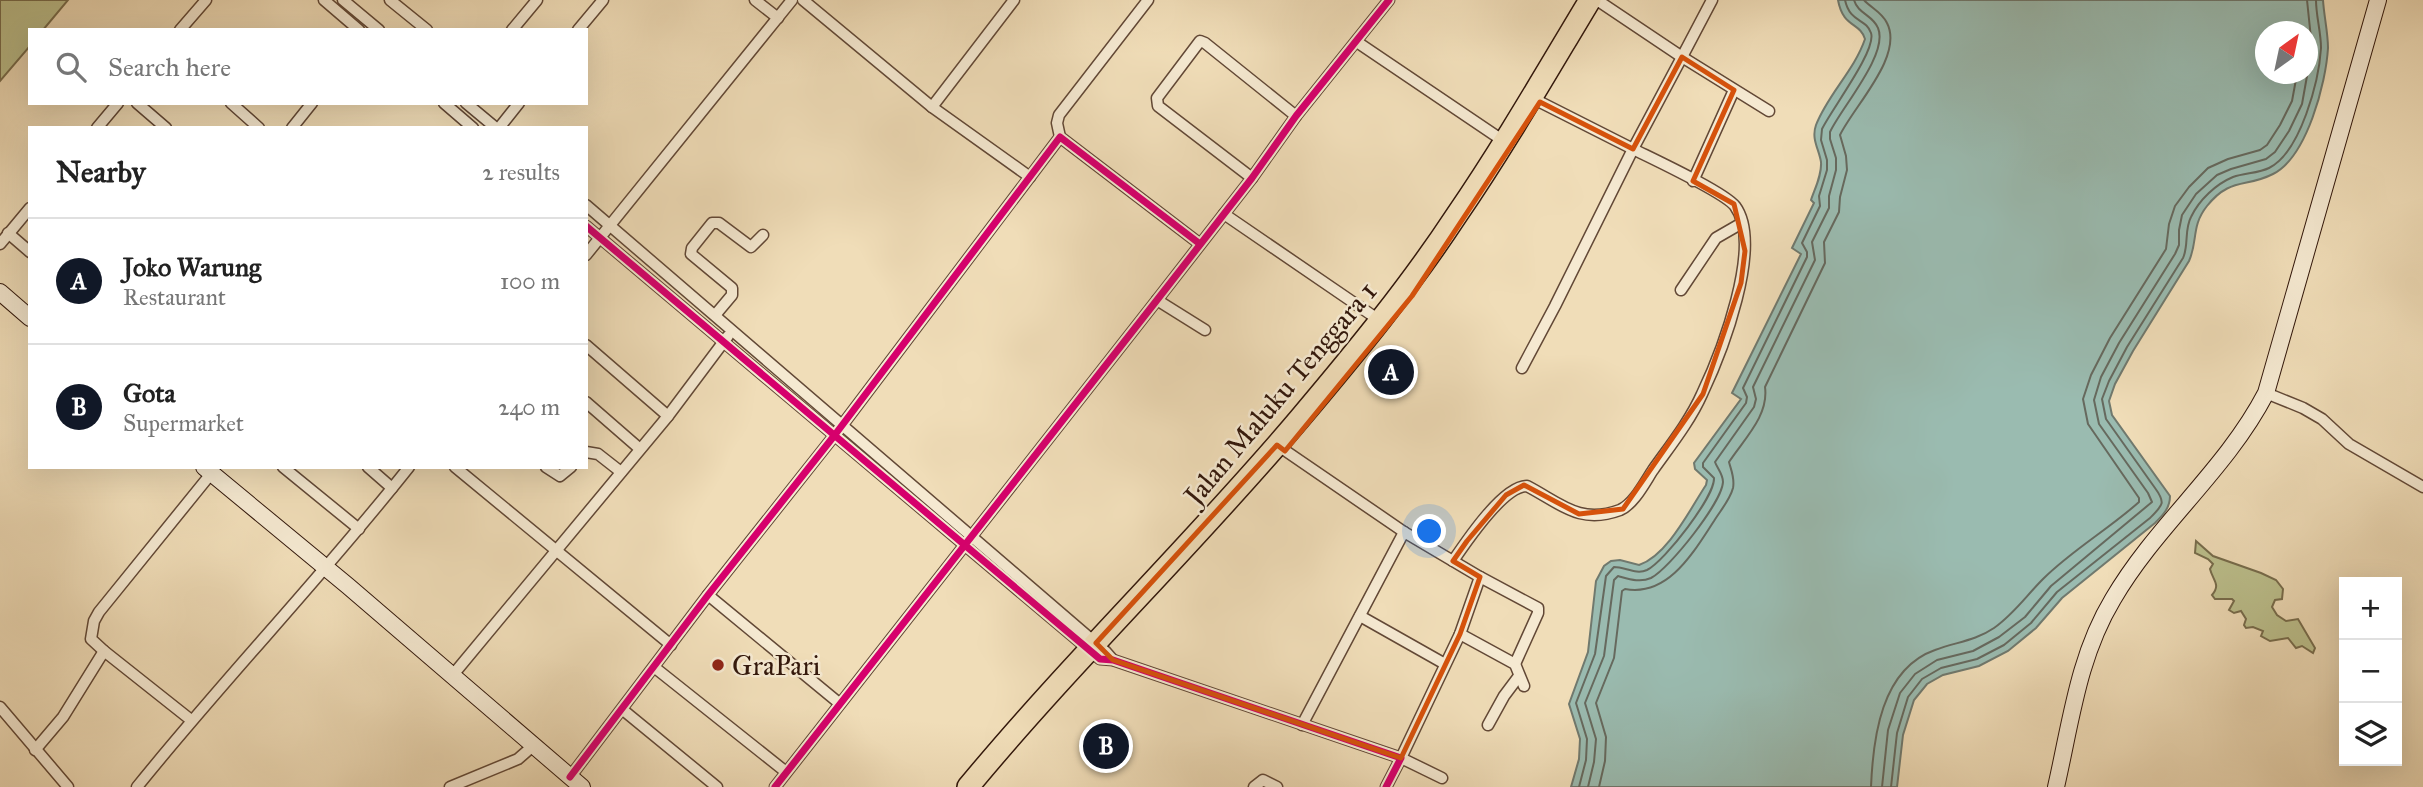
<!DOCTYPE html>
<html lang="en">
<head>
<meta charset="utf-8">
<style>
  body { margin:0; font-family:"IM FELL Great Primer",serif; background:#f6f6f6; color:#222 }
  .controls { position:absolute; right:21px; bottom:21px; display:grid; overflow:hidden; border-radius:0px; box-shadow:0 7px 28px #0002 }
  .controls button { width:63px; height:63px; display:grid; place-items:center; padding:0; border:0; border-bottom:2px solid #e0e0e0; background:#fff; color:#222; font:35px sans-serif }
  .compass { position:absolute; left:2255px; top:21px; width:63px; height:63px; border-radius:50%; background:#fff; box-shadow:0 7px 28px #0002; rotate:33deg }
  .you { position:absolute; left:1430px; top:532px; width:24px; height:24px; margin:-18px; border:5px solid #fff; border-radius:50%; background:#1a73e8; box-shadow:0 0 0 10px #1a73e833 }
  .badge { display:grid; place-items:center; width:46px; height:46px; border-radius:50%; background:#111827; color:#fff; font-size:23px; font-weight:700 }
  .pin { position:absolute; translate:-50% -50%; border:4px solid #fff; box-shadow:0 2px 7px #0006 }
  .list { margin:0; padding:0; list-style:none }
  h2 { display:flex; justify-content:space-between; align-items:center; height:91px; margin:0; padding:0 28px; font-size:30px }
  h2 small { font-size:23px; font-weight:400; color:#767676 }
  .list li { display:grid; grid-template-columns:46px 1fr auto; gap:21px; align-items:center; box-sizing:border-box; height:126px; padding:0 28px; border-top:2px solid #e0e0e0 }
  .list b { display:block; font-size:26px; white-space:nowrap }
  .list p { margin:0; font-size:23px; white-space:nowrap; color:#767676 }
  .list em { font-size:23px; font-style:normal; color:#767676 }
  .icon { flex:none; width:38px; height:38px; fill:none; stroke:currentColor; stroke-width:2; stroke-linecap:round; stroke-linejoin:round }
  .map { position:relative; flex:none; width:2423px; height:787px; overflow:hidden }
  .search { position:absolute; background:#fff; box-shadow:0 7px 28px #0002; left:28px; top:28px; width:560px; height:77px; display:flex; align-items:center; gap:18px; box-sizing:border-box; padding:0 24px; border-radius:0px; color:#767676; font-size:26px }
  .panel { position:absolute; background:#fff; box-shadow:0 7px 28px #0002; left:28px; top:126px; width:560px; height:343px; border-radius:0px }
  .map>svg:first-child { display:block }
  .green { fill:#bcc08d; stroke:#776c4c; stroke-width:2 }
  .water { fill:#9abbb0; stroke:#70796e; stroke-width:2; fill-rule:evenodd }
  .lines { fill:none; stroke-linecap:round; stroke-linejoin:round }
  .shore { stroke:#66695e; stroke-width:2 }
  .street-casing { stroke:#624836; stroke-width:13 }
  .secondary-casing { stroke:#32170b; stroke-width:18 }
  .highway-casing { stroke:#32170b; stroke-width:24 }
  .street { stroke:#f5e9d1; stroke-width:10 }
  .secondary { stroke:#f5e9d1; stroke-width:16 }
  .highway { stroke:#f0ddb8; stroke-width:21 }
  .cycleway-casing { stroke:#f5e9d1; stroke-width:11 }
  .cycleway { stroke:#d6006c; stroke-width:7 }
  .marked { fill:none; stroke:#d6520c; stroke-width:5; stroke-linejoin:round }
  .poi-dot { fill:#8f2418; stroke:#f5e9d1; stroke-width:2.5 }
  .labels { text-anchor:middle; stroke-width:5; stroke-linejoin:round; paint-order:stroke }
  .street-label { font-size:28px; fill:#32170b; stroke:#f5e9d1 }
  .poi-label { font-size:28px; fill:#32170b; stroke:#f5e9d1; text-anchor:start }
</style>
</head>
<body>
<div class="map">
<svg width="2423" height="787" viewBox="0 0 2423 787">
  <rect width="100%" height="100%" fill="#f0ddb8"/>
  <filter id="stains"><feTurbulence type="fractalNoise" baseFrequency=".00286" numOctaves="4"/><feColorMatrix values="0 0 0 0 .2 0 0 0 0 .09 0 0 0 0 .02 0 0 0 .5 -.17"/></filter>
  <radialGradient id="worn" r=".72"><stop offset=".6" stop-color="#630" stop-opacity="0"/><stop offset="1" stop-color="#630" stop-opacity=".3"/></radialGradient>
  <!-- green -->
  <g class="green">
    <polygon points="0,0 68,0 43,30 30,30 30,46 0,81"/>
    <path d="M2196,541L2213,556L2261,573L2276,580L2283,589L2282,599L2275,600L2272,607L2277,615L2286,621L2298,619L2315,648L2313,653L2302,646L2296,648L2288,638L2270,641L2261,636L2263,631L2253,627L2246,628L2244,625L2246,619L2241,611L2234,613L2229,610L2234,601L2232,599H2215L2212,595C2221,584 2213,581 2210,569L2213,564L2208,559L2195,553Z"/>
  </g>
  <!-- water -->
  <path class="water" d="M1838,0H2323C2324,16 2328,33 2328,48C2326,83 2307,157 2273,174C2246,188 2230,177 2207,206C2191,226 2198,241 2189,261L2133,351L2115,384L2109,401L2112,415L2170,496C2170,508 2163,515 2155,523L2062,598L2036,628L2008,651L1979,666L1943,675L1927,684L1914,700L1903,735L1897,787H1571L1579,759L1580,739L1569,704L1588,652L1596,581L1604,566L1611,561L1620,560L1639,565C1668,555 1690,509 1706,485L1707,480L1695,469L1694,463L1741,399L1732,393L1801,254L1792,248L1814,203L1811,200C1815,188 1822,175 1821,162C1819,149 1811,139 1816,125C1828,94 1854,71 1865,39C1860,22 1843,28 1838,0ZM2266,32H2308V74H2266Z"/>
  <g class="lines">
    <!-- shore -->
    <g class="shore">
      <path d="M1579,787L1586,760L1587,739L1576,703L1595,654L1606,576L1614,567C1625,567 1636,575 1647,570C1665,561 1715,496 1714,478L1703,467V463L1746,403L1747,397L1743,388L1807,257V252L1802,243L1820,206L1819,196L1827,170V160L1821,140L1822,129C1831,110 1877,50 1871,33C1866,18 1850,23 1845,0"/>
      <path d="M1588,787L1594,762L1596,739L1585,703L1604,656L1614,580L1618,576C1629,579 1640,583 1651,578C1670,568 1722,502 1723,482C1723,474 1717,468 1715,462L1754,407L1756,399L1753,387L1815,260L1812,242L1829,208V196L1836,170V158L1830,139V132C1841,108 1889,54 1878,28C1873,15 1858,14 1854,0"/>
      <path d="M1599,787L1605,761L1606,737L1596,703L1614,658L1622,591L1625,589C1668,597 1693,553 1714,521C1720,511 1730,500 1733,488C1735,478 1731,470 1729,462C1744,439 1769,416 1765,387L1825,263L1824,242L1839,212L1840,197L1847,170L1846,156L1840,135C1854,106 1904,56 1887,23C1882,12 1871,8 1864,0"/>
      <path d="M1871,787C1873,738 1881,669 1935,650C1956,642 1975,641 1994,628C2014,614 2026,596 2043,579C2072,550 2109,529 2139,502V498L2088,424L2083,399L2091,375L2110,338L2166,249L2169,224L2175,206L2189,187L2208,168L2228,159L2260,150L2267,145L2280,125L2292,101L2297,74"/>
      <polyline points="1882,787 1888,730 1900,693 1915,674 1937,660 1973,651 1999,637 2025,617 2051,586 2152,502 2148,493 2099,424 2094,400 2101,377 2119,343 2175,254 2179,245 2179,230 2182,215 2196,194 2217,175 2231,169 2266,159 2275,152 2289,131 2302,104 2312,48 2307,0"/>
      <path d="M1891,787L1897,733L1908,697L1922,679L1941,668L1977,659L2004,645L2031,623L2057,592L2150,518C2163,505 2166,503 2155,488L2106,419L2102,399L2109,381L2127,347L2183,258C2189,245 2184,230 2191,217C2199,200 2216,184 2233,177C2245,173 2259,173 2269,168C2301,152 2319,80 2321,48C2321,32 2316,16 2316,0"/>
    </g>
    <defs>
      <g id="street">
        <polyline points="324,0 359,30"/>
        <polyline points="343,0 379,30"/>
        <polyline points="390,0 427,30"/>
        <polyline points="755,0 778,18"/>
        <polyline points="803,0 932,107 1030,177"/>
        <polyline points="1600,2 1682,57 1712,0"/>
        <polyline points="180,30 206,0"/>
        <polyline points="512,30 537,0"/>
        <polyline points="578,30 603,0"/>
        <polyline points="1357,42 1505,142"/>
        <polyline points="1540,102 1633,149 1682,57 1769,111"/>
        <polyline points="137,103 166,128"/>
        <polyline points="231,103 259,128"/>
        <polyline points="444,103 473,128"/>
        <polyline points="466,103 496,128"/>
        <polyline points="932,107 1014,0"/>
        <polyline points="97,128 118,103"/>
        <polyline points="292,128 312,103"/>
        <polyline points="499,128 519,103"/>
        <polyline points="1060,137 1057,123 1059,115 1148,0"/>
        <polyline points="1252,178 1158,106 1157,98 1200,41 1205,43 1296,116"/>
        <polyline points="1693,181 1734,90"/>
        <polyline points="586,205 1106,652 1113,660"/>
        <polyline points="1224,214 1379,320"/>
        <polyline points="586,226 1100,659 1113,660 1401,758 1386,787"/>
        <polyline points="8,233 30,252"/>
        <polyline points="0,244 30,208"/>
        <polyline points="586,255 792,0"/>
        <polyline points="1681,290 1716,238 1742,223"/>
        <polyline points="1157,300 1205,330"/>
        <polyline points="716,314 732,295 732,288 691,254 692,248 712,223 719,223 751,247 763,235"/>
        <polyline points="586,345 668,416"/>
        <polyline points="2266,393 2303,408 2322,419 2349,444 2423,487"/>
        <polyline points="586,402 640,449"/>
        <polyline points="1277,445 1404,532 1480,577 1460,634 1401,758 1442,778"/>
        <polyline points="586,452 598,454 621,472"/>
        <polyline points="283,467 359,529"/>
        <polyline points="368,467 392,488"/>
        <polyline points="455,467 671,645"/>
        <polyline points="546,467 560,476 571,467"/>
        <path d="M1453,561C1466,542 1503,486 1527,486C1560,503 1579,525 1620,510C1634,504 1645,482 1653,470C1670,446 1690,421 1702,394C1721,354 1764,245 1735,206C1724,192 1653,159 1633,149L1555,306L1522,368"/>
        <polyline points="1480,577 1538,608 1538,613 1515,664"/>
        <polyline points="708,595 839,703"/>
        <polyline points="1360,616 1445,664"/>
        <polyline points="1460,634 1515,664 1524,686"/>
        <polyline points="654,667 786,772"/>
        <polyline points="452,676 668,416 728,336"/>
        <polyline points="0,707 68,787"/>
        <polyline points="623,710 717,787"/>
        <polyline points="191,720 104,651 91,639 94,621 99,612 214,470"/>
        <polyline points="1302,725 1404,532"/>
        <polyline points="1488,725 1504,696 1519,676"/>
        <polyline points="35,750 63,717 104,651"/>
        <polyline points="570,777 708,595 834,436 1060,137 1200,244"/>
        <path d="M137,787C225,678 322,577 409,467"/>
        <polyline points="450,787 518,759 534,745"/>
        <polyline points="775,787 1157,300 1252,178 1296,116 1389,0"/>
        <polyline points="1254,787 1263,780 1277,787"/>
      </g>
      <g id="secondary">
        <polyline points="0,292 30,318"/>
        <polyline points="204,467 348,586 582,787"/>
        <path d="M2056,787C2071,722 2078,657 2113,599C2157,524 2226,470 2266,393L2378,0"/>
      </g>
      <path id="highway" d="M968,787C1074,659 1194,544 1301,417C1355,353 1410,286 1456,216C1504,146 1546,73 1590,0"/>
    </defs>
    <!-- street casing -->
    <use href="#street" class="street-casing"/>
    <!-- secondary casing -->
    <use href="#secondary" class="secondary-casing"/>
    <!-- highway casing -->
    <use href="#highway" class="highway-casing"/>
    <!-- street -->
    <use href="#street" class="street"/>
    <!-- secondary -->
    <use href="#secondary" class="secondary"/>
    <!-- highway -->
    <use href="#highway" class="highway"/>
    <defs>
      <g id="cycleway">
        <polyline points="586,226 1100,659 1113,660 1401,758 1386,787"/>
        <polyline points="570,777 708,595 834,436 1060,137 1200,244"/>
        <polyline points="775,787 1157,300 1252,178 1296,116 1389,0"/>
      </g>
    </defs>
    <!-- cycleway casing -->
    <use href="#cycleway" class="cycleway-casing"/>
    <!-- cycleway -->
    <use href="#cycleway" class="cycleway"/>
  </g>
  <!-- marked area -->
  <path class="marked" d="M1682,57L1734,90L1693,181L1734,204L1745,251L1741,283L1703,394L1623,509L1579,514L1524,485L1506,495L1467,541L1453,561L1480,577L1460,634L1401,758L1113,660L1096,643L1277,445L1285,451L1412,296L1540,102L1633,149Z"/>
  <!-- markers -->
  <circle class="poi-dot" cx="718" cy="665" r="7"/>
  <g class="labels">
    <!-- street labels -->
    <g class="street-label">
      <text transform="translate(1280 393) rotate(-50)" y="10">Jalan Maluku Tenggara 1</text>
    </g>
    <!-- poi labels -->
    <g class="poi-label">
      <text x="732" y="675">GraPari</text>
    </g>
  </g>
  <rect width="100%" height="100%" filter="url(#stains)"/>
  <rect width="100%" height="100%" fill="url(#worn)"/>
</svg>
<div class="controls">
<button>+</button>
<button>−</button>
<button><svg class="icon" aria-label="layers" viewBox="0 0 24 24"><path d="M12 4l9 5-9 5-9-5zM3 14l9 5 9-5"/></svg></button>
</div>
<svg class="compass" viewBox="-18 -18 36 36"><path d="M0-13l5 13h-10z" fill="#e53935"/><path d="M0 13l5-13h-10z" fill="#767676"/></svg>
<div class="you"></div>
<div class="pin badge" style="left:1391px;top:372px">A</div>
<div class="pin badge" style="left:1106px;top:746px">B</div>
<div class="search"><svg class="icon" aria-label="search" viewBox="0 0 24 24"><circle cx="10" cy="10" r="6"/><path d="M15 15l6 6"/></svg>Search here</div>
<section class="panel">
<h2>Nearby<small>2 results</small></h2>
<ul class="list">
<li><span class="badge">A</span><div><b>Joko Warung</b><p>Restaurant</p></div><em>100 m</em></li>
<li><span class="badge">B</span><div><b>Gota</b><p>Supermarket</p></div><em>240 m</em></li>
</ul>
</section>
</div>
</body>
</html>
